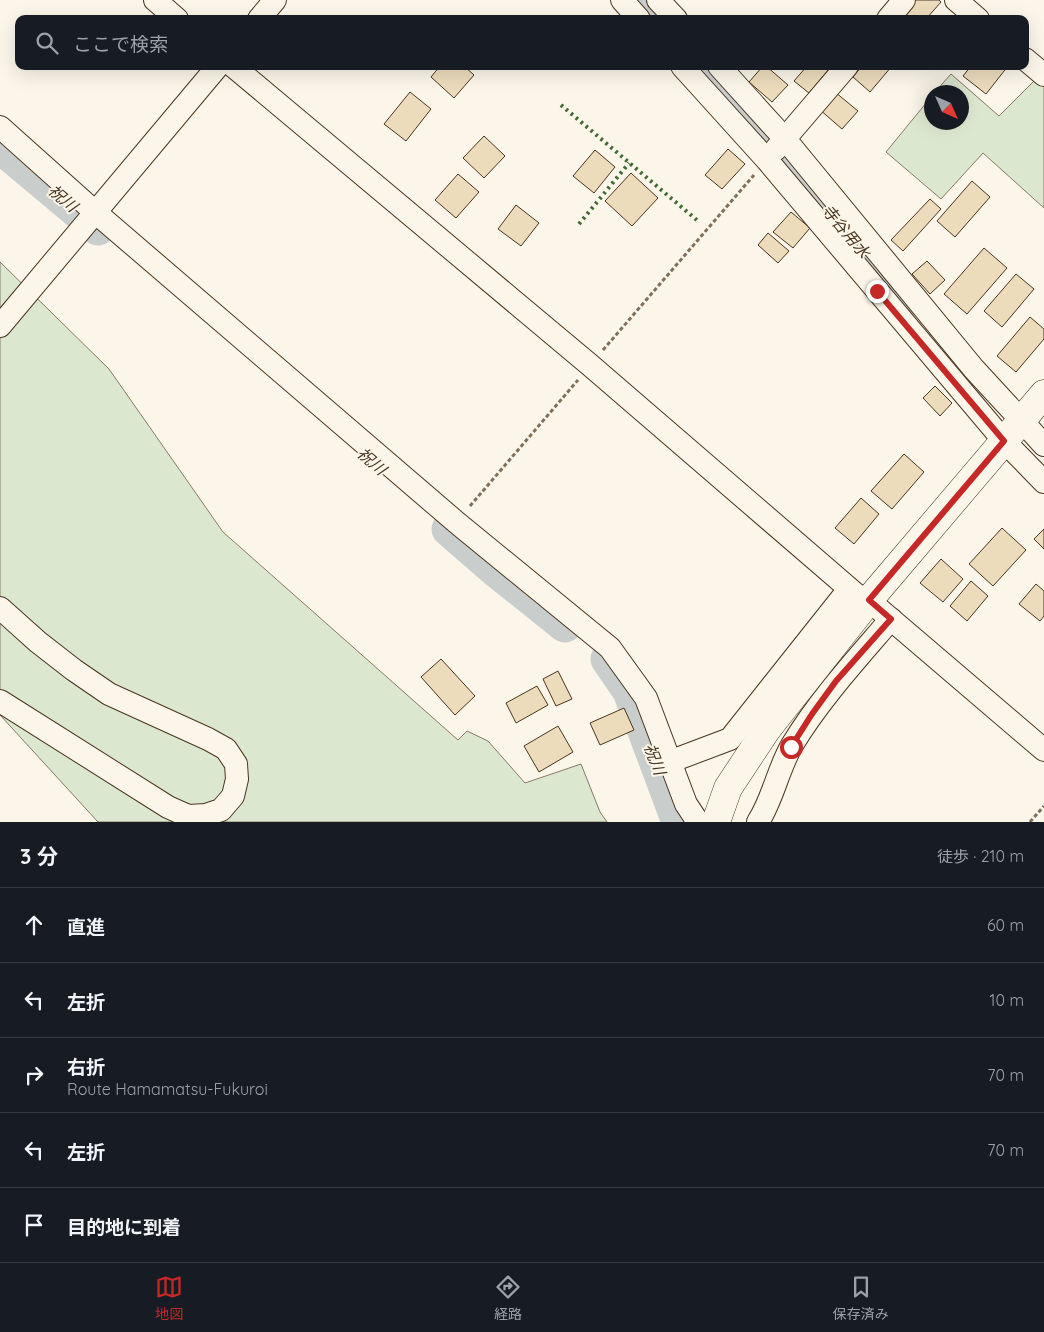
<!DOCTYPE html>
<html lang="ja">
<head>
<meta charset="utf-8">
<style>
  body { margin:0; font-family:Quicksand,"Noto Sans JP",sans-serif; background:#242831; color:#f1f3f6 }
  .compass { position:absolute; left:924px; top:85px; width:45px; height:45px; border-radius:50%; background:#171b24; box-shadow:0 5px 20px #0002; rotate:135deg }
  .stop { position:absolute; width:15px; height:15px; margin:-11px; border:4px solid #c62828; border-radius:50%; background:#fff }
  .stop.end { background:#c62828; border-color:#fff; box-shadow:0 1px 5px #0008 }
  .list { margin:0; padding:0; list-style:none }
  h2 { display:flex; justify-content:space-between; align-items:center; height:65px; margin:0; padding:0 20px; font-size:21px }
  h2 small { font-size:16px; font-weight:400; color:#9ea1a6 }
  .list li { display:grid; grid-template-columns:32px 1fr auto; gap:15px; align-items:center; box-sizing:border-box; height:75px; padding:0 20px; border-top:1px solid #363941 }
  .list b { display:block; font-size:19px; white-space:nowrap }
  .list p { margin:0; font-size:16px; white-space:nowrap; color:#9ea1a6 }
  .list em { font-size:16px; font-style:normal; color:#9ea1a6 }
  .icon { flex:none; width:28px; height:28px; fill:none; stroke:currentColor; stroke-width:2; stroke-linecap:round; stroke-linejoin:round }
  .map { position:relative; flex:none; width:1044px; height:822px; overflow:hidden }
  .search { position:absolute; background:#171b24; box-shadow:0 5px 20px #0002; left:15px; right:15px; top:15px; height:55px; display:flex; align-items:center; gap:12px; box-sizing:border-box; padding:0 18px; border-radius:10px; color:#9ea1a6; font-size:19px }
  .sheet { height:440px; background:#171b24 }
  nav { display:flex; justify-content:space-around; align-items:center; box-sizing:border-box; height:70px; border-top:1px solid #363941; background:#171b24; font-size:14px; color:#9ea1a6 }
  nav a { display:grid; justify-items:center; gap:2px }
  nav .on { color:#c62828 }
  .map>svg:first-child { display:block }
  .green { fill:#dce7d0; stroke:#887966 }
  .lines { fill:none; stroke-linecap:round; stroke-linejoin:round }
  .river { stroke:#c9cecd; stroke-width:35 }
  .building { fill:#ecdcbc; stroke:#4a3520 }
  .minor-casing { stroke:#4a3520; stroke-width:24 }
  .major-casing { stroke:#4a3520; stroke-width:29 }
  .path { stroke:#7f6f5c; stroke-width:3; stroke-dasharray:4 2.5; stroke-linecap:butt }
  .minor { stroke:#fbf6e9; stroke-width:22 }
  .major { stroke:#fbf6e9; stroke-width:28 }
  .hedge { stroke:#436837; stroke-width:4; stroke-dasharray:2.5 4; stroke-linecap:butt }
  .route { stroke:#c62828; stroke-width:6 }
  .labels { text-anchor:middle; stroke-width:4; stroke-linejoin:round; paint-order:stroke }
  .water-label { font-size:16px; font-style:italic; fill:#4a3520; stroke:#fbf6e9 }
</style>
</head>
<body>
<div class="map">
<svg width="1044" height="822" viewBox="0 0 1044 822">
  <rect width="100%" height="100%" fill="#fbf6e9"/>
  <!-- green -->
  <g class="green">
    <polygon points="1042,73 1044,75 1044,208 983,153 941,199 886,152 931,97 932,122 962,122 962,92 935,92 951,74 999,116"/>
    <polygon points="0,262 109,369 223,532 458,740 467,731 488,741 525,783 581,764 600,812 607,822 98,822 0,715"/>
  </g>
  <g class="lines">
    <!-- river -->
    <g class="river">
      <polyline points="642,0 659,19"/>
      <polyline points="702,66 771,143 904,301"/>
      <polyline points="0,146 98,228"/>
      <polyline points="449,529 495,569 565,625"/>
      <polyline points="608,659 630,691 679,822"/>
    </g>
  </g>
  <!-- building -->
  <g class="building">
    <polygon points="916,0 939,0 941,2 926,19 907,19 903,15"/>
    <polygon points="440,66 464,66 474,75 454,98 431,77"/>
    <polygon points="763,66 766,66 788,85 772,102 749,82"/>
    <polygon points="807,66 826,66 829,69 809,93 794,81"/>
    <polygon points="862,66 892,66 870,92 853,77"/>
    <polygon points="971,66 1008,66 986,94 963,76"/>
    <polygon points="410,92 431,109 406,141 384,124"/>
    <polygon points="835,92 858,111 842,129 819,109"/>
    <polygon points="484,136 505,156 484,178 463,158"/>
    <polygon points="728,149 745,164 722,189 705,175"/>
    <polygon points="595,150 615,167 594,193 573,176"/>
    <polygon points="631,173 658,198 632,226 605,201"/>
    <polygon points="458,174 479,192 456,218 435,200"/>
    <polygon points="972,181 990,197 955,237 937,221"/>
    <polygon points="930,199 941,209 903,251 891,240"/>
    <polygon points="516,205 539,223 521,246 498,229"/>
    <polygon points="791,212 810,228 793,248 773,232"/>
    <polygon points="768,233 789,251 778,263 758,245"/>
    <polygon points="984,248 1007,268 967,314 944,294"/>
    <polygon points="927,261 945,280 930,294 912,274"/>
    <polygon points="1016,274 1034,289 1002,327 984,311"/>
    <polygon points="1030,317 1044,329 1044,339 1016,372 997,356"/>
    <polygon points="935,386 952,403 940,416 923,398"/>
    <polygon points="904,454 924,472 892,509 871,491"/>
    <polygon points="861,498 879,514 854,544 835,528"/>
    <polygon points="1002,528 1026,550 993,586 969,564"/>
    <polygon points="1044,529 1044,549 1034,539"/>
    <polygon points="941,559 963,579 943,602 920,583"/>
    <polygon points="971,581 988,596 967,621 950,606"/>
    <polygon points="1036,584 1044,591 1044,616 1040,621 1019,604"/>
    <polygon points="441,659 475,696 455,715 421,677"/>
    <polygon points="558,671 572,699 556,706 543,679"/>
    <polygon points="537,686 548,705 516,723 506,703"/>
    <polygon points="624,708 634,730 600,745 590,723"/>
    <polygon points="558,726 573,752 539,772 524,746"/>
  </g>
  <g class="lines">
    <defs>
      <g id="minor">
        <polyline points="155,0 177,19"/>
        <polyline points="622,0 639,19"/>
        <polyline points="658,0 676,19"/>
        <polyline points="956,0 978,19"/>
        <polyline points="259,19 275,0"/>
        <polyline points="888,19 904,0"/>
        <polyline points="1025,59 1044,75"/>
        <polyline points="233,66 590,365 866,603"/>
        <polyline points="682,66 767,160 1004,441 1044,482"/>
        <polyline points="719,66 785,139 974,369 1044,445"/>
        <polyline points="0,127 95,212 456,522 610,648 646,698 686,804 698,822"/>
        <polyline points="776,149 847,66"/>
        <polyline points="0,326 218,66"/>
        <polyline points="0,608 38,642 74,670 109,694 208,739 226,749 236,764 237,779 233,796 221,810 206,815 188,816 168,807 0,701"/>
        <polyline points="879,609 1044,750"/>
        <polyline points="669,762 730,739 849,589"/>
        <path d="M758,822C773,799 778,769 792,745C820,699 856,660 891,619"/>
      </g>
      <polyline id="major" points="716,822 728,788 767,729 869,600 1044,394"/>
    </defs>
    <!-- minor casing -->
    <use href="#minor" class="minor-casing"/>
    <!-- major casing -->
    <use href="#major" class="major-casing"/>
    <!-- path -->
    <g class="path">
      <polyline points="603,350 754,175"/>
      <polyline points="470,506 578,380"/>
      <polyline points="1030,822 1044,806"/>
    </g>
    <!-- minor -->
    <use href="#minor" class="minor"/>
    <!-- major -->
    <use href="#major" class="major"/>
    <!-- hedge -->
    <g class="hedge">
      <polyline points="561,105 698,221"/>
      <polyline points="579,224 629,163"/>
    </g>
  </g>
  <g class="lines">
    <!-- route -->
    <polyline class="route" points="791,747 812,714 836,681 891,619 869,600 1004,441 877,291"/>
  </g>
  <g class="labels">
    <!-- water labels -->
    <g class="water-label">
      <text transform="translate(63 198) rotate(40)" y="6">祝川</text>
      <text transform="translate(846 231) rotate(50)" y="6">寺谷用水</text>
      <text transform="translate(372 461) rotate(41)" y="6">祝川</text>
      <text transform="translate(655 759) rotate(69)" y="6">祝川</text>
    </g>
  </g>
</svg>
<svg class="compass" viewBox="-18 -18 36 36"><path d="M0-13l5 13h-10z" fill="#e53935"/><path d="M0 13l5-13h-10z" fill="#9ea1a6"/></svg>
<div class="stop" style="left:791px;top:747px"></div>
<div class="stop end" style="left:877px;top:291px"></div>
<div class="search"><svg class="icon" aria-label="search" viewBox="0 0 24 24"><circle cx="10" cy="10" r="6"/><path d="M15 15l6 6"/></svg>ここで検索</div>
</div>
<section class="sheet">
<h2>3 分<small>徒歩 · 210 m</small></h2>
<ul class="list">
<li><svg class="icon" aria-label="ahead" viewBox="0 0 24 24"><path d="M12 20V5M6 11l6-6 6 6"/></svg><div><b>直進</b></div><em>60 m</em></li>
<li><svg class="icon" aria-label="left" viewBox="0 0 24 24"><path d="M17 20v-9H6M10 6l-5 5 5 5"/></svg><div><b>左折</b></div><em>10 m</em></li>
<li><svg class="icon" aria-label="right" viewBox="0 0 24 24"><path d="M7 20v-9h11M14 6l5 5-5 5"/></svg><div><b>右折</b><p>Route Hamamatsu-Fukuroi</p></div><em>70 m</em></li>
<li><svg class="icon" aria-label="left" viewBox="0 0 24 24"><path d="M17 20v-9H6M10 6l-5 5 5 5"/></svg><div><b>左折</b></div><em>70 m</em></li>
<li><svg class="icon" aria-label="arrive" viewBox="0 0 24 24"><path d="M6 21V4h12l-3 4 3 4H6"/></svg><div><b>目的地に到着</b></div></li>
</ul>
</section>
<nav>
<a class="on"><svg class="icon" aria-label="map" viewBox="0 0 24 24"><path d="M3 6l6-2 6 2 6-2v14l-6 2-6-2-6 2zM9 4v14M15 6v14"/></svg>地図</a>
<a><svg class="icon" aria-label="directions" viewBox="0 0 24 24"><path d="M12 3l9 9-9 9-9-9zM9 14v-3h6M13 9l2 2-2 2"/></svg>経路</a>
<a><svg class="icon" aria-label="saved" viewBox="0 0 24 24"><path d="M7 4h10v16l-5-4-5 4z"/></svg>保存済み</a>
</nav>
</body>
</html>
